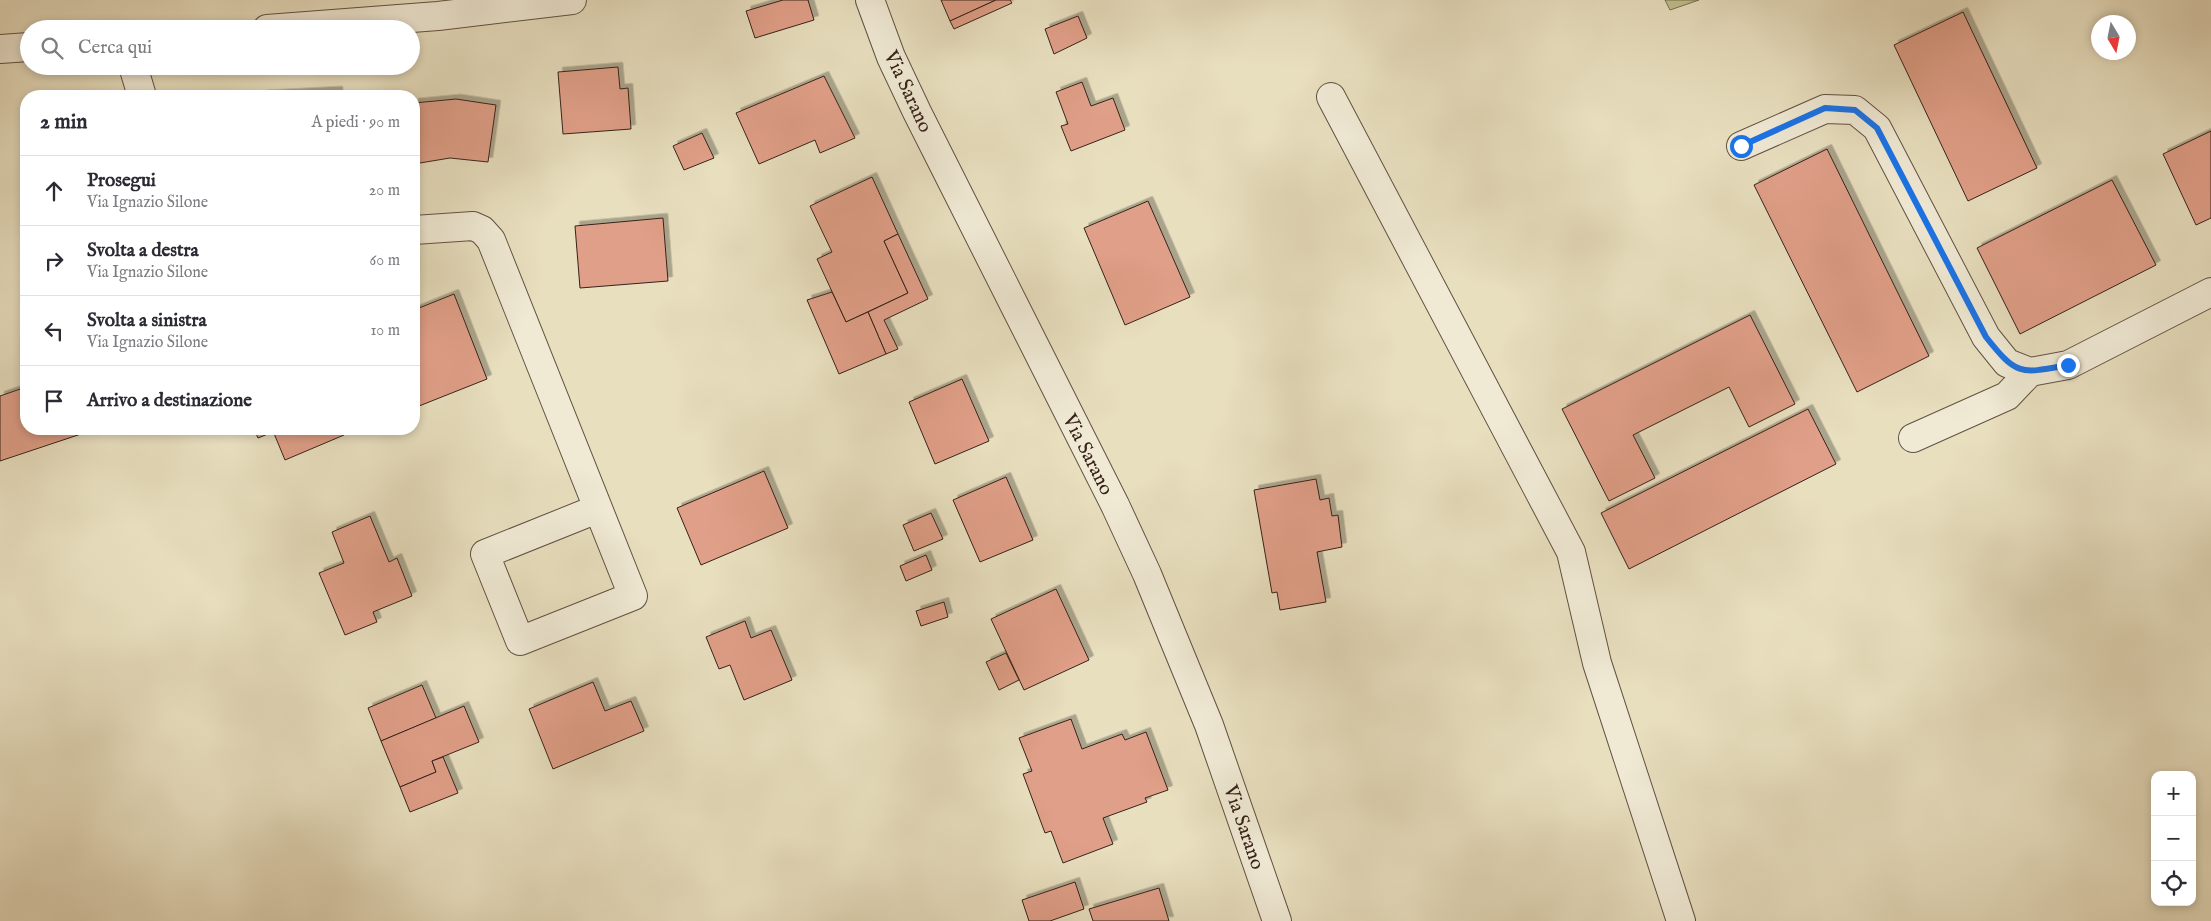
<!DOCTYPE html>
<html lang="it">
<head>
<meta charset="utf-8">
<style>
  body { margin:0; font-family:"IM FELL English",serif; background:#f2f2f3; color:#2b2b33 }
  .controls { position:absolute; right:15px; bottom:15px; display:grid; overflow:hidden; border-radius:10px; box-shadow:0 2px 8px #0003 }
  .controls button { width:45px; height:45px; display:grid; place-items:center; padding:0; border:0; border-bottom:1px solid #e1e1e2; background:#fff; color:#2b2b33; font:25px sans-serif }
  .compass { position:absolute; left:2091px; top:15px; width:45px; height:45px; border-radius:50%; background:#fff; box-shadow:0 2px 8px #0003; rotate:170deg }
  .stop { position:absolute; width:15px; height:15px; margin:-11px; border:4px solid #1a73e8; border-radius:50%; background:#fff }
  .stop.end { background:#1a73e8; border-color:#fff; box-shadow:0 1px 5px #0008 }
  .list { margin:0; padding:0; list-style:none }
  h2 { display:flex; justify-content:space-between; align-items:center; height:65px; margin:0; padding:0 20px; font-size:21px }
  h2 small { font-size:16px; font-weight:400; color:#7c7c81 }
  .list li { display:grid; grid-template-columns:32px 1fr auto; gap:15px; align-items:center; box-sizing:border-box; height:70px; padding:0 20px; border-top:1px solid #e1e1e2 }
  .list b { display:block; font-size:19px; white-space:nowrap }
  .list p { margin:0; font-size:16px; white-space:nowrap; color:#7c7c81 }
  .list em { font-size:16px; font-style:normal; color:#7c7c81 }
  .icon { flex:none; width:28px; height:28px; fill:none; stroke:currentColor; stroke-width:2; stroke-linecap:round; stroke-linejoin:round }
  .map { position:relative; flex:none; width:2211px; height:921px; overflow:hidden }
  .search { position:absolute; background:#fff; box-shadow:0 2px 8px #0003; left:20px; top:20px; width:400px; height:55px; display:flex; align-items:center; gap:12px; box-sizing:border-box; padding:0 18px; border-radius:28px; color:#7c7c81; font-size:19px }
  .panel { position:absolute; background:#fff; box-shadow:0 2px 8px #0003; left:20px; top:90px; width:400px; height:345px; border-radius:20px }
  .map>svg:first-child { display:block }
  .green { fill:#bebf8c; stroke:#7a7052 }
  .building { fill:#e09f88; stroke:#362219; filter:url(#shadow) }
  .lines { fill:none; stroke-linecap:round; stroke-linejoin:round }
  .minor-casing { stroke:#625142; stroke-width:30 }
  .tertiary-casing { stroke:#625142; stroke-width:30 }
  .minor { stroke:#f0ead5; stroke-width:28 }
  .tertiary { stroke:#f0ead5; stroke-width:28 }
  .route { stroke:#1a73e8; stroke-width:6 }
  .labels { text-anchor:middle; stroke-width:4.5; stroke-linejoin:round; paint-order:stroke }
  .street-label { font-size:20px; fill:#362219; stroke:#f0ead5 }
</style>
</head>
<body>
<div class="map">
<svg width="2211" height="921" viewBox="0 0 2211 921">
  <defs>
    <filter id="shadow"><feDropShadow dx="4.5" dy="-4.5" stdDeviation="0" flood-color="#0004"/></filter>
  </defs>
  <rect width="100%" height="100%" fill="#e8dfbf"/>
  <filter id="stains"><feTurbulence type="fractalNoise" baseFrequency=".004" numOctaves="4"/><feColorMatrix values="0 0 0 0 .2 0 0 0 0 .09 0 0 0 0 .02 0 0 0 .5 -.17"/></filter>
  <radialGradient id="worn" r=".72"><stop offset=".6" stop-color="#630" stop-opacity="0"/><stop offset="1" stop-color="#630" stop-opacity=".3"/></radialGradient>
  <!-- green -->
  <polygon class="green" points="1665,0 1699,0 1670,10"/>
  <!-- building -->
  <g class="building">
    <polygon points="783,0 808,0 814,20 755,38 746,11"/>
    <polygon points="941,0 996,0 950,21"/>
    <polygon points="996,0 1010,0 1012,3 954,29 950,21"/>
    <polygon points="1963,12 2037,168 1968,201 1894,45"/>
    <polygon points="1078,16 1087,38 1054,54 1045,29"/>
    <polygon points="618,67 620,89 628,88 631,129 563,134 558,72"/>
    <polygon points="824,76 855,138 820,153 815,140 759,164 736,113"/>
    <polygon points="1082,82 1091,106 1113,98 1125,130 1071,151 1061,126 1068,124 1056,92"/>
    <polygon points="338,91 338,96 262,96 262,95"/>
    <polygon points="456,99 496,105 488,162 450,158 414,164 414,103"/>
    <polygon points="2211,131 2211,218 2196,225 2163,154"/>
    <polygon points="702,133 714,158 684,170 673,146"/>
    <polygon points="1827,149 1929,356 1857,392 1754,185"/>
    <polygon points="872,177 898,234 884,241 908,293 846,322 817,259 832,252 810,206"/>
    <polygon points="2112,180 2156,265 2020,334 1977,248"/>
    <polygon points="1148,201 1190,297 1125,325 1084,228"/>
    <polygon points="663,218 668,281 580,288 575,226"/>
    <polygon points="898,234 928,299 884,320 898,349 886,354 868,312 908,293 884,241"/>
    <polygon points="832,292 846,322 868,312 886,354 839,374 807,300"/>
    <polygon points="454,294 487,379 414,408 414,310"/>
    <polygon points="1750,315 1795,404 1749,427 1729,387 1633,435 1655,478 1609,501 1562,409"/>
    <polygon points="962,379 989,441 935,464 909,402"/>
    <polygon points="26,387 26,429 96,429 0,461 0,396"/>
    <polygon points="1808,409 1836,464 1629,569 1601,513"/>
    <polygon points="254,429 280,429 258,438"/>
    <polygon points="280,429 341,429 344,435 285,460 273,431"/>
    <polygon points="764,471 788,528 701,565 677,508"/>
    <polygon points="1006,477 1033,540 980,562 953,500"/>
    <polygon points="1316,479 1320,500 1329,498 1332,516 1338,515 1342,547 1317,552 1326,602 1280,610 1277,592 1272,593 1254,490"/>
    <polygon points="931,513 943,539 914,551 903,525"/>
    <polygon points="370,516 389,562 397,558 412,596 373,612 377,622 345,635 319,573 344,563 332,532"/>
    <polygon points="926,555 932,570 906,581 900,566"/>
    <polygon points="1056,589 1089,660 1024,690 991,619"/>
    <polygon points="944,602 948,617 921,626 916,611"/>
    <polygon points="745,621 751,638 771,630 792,680 744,700 730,665 719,669 706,637"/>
    <polygon points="1006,653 1019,680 999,690 986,662"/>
    <polygon points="593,682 605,711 631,701 644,731 553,769 529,709"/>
    <polygon points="422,685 436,718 381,741 368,708"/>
    <polygon points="464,706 479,742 432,761 436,772 400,787 381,741"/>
    <polygon points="1071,719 1082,749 1122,734 1125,740 1146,732 1168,790 1145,798 1147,802 1103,818 1113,844 1063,863 1051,831 1045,833 1023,774 1032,771 1019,738"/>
    <polygon points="443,757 458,793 410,812 400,787 436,772 432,761"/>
    <polygon points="1075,882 1084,909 1050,921 1029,921 1022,900"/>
    <polygon points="1159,888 1169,921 1093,921 1089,909"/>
  </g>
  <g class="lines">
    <defs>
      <g id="minor">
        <polyline points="133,66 142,96"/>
        <polyline points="1331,97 1571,552 1597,663 1681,921"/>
        <polyline points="1741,146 1825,109 1855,110 1877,128 1986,337 2007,363 2030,372 2068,365 2211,292"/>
        <polyline points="414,230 473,226 482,230 491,240 633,596 520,641 485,554 597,509"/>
        <polyline points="1913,438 2007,396 2030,372"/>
      </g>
      <g id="tertiary">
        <polyline points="870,0 891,57 917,112 1115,505 1147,574 1209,725 1277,921"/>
        <polyline points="267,29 438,16 572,0"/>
        <polyline points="0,49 29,47"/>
      </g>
    </defs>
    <!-- minor casing -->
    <use href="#minor" class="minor-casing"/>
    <!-- tertiary casing -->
    <use href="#tertiary" class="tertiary-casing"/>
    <!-- minor -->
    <use href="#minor" class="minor"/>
    <!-- tertiary -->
    <use href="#tertiary" class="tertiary"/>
  </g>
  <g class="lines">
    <!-- route -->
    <path class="route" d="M1741,146L1825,108L1855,110L1877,128L1986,337C2017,376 2020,374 2068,365"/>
  </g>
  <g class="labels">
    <!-- street labels -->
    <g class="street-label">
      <text transform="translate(909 91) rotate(65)" y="7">Via Sarano</text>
      <text transform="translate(1089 454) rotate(63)" y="7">Via Sarano</text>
      <text transform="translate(1245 827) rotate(71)" y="7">Via Sarano</text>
    </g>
  </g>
  <rect width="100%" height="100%" filter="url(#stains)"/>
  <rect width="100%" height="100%" fill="url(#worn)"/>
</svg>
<div class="controls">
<button>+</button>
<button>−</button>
<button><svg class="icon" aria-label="locate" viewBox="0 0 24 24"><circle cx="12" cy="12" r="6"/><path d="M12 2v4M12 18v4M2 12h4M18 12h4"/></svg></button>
</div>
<svg class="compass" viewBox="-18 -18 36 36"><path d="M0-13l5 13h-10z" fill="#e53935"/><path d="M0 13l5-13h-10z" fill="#7c7c81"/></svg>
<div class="stop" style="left:1741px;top:146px"></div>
<div class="stop end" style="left:2068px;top:365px"></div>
<div class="search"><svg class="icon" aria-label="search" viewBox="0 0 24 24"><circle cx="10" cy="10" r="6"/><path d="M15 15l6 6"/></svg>Cerca qui</div>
<section class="panel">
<h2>2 min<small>A piedi · 90 m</small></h2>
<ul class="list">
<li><svg class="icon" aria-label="ahead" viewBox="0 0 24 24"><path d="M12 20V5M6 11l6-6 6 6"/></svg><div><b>Prosegui</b><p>Via Ignazio Silone</p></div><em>20 m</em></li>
<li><svg class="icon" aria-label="right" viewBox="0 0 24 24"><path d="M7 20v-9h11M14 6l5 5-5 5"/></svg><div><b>Svolta a destra</b><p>Via Ignazio Silone</p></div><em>60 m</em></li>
<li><svg class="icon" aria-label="left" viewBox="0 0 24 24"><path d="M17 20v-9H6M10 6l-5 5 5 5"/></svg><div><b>Svolta a sinistra</b><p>Via Ignazio Silone</p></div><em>10 m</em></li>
<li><svg class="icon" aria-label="arrive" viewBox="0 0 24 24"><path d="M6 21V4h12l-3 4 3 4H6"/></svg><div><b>Arrivo a destinazione</b></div></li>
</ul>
</section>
</div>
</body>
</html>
